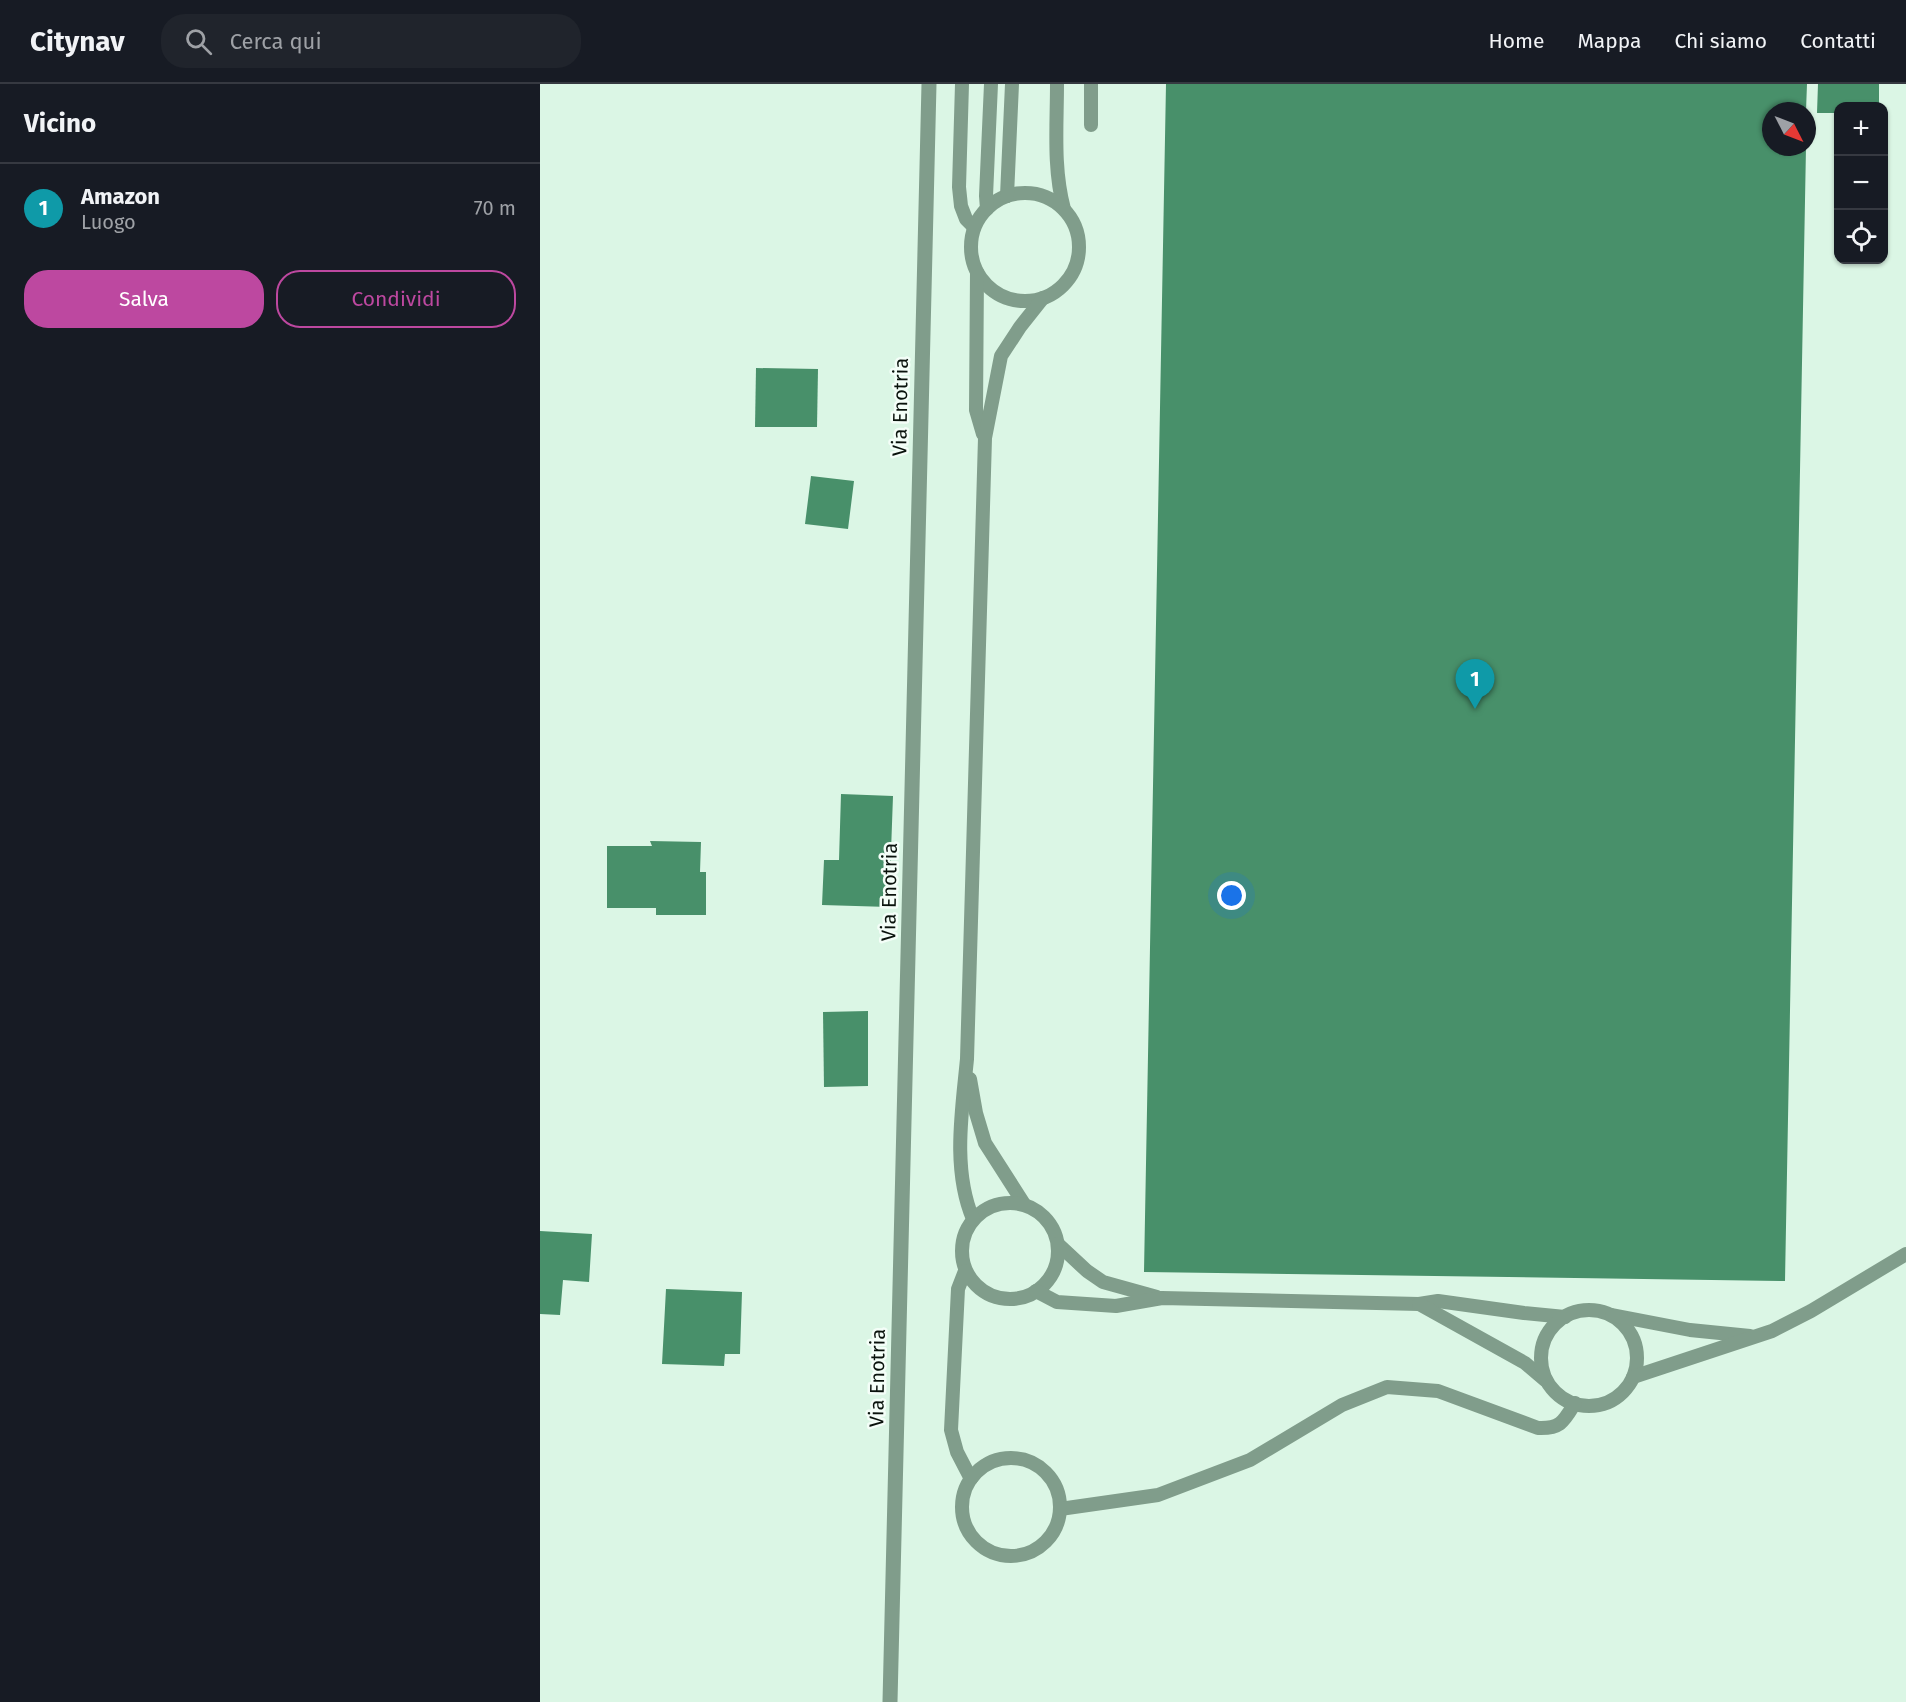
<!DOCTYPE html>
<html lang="it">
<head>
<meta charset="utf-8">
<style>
  body { margin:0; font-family:"Fira Sans",sans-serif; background:#20242c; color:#f1f3f6 }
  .controls { position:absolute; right:18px; top:18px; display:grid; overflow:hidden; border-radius:12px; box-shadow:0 2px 4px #0004 }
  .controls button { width:54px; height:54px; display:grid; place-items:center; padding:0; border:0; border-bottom:2px solid #363941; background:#171b24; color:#f1f3f6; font:30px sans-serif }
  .compass { position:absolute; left:1222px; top:18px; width:54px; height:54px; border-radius:50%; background:#171b24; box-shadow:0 2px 4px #0004; rotate:132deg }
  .you { position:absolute; left:692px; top:812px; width:21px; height:21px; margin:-15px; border:4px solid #fff; border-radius:50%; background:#1a73e8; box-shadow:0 0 0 9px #1a73e833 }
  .badge { display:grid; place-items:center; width:39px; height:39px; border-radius:50%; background:#bd48a0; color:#fff; font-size:20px; font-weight:700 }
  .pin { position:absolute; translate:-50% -50px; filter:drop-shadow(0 2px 3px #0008) }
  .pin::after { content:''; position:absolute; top:32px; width:21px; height:18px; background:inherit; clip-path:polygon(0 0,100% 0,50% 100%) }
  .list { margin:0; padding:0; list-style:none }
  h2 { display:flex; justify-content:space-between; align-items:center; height:78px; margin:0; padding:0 24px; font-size:26px }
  h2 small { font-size:20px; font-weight:400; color:#9ea1a6 }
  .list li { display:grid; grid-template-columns:39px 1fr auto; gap:18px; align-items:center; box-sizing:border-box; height:90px; padding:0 24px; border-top:2px solid #363941 }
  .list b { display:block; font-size:22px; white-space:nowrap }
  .list p { margin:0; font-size:20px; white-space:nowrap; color:#9ea1a6 }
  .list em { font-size:20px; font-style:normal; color:#9ea1a6 }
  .actions { display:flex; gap:12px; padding:18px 24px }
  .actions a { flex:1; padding:14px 0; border:2px solid #bd48a0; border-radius:24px; text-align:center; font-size:21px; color:#bd48a0 }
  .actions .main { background:#bd48a0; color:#fff }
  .icon { flex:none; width:33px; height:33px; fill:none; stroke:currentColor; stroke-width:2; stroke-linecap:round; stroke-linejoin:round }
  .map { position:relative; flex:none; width:1366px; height:1618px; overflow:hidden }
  header { display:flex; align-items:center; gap:36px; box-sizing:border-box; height:84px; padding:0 30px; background:#171b24; border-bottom:2px solid #363941 }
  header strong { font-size:28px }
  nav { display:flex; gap:33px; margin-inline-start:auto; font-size:21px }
  .search { width:420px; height:54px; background:#20242c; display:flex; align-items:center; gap:15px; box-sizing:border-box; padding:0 21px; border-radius:24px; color:#9ea1a6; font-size:22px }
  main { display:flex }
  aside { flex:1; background:#171b24 }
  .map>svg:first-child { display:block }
  .building { fill:#48906a }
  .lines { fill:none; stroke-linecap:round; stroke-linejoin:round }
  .lane { stroke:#809d8b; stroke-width:14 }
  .street { stroke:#809d8b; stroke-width:15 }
  .labels { text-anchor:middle; stroke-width:5; stroke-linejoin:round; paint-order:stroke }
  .street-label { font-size:20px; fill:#09120c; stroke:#f4fef8 }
</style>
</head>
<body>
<header>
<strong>Citynav</strong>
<div class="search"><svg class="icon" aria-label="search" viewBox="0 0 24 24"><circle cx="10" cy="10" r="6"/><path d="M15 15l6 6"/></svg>Cerca qui</div>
<nav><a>Home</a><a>Mappa</a><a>Chi siamo</a><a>Contatti</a></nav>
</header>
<main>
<aside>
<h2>Vicino<small></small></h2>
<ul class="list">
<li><span class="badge" style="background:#0f9aa8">1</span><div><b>Amazon</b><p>Luogo</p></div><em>70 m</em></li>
</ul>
<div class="actions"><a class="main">Salva</a><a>Condividi</a></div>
</aside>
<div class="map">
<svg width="1366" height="1618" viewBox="0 0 1366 1618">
  <rect width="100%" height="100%" fill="#dbf6e5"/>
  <!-- building -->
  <g class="building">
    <polygon points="626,0 1267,0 1266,27 1231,27 1231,63 1266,63 1245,1197 604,1188"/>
    <polygon points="1278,0 1339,0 1339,22 1298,22 1298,29 1277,29"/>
    <polygon points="216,284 278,285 277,343 215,343"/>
    <polygon points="271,392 314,397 308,445 265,440"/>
    <polygon points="301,710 353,712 349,823 282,821 284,776 299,776"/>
    <polygon points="110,757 161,758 160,788 166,788 166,831 116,831 116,824 67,824 67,762 112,762"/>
    <polygon points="328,927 328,1002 284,1003 283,928"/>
    <polygon points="0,1147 52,1150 49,1198 23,1196 20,1231 0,1230"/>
    <polygon points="126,1205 202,1208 200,1270 185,1270 184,1282 122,1280"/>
  </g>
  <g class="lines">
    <!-- lane -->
    <g class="lane">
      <polyline points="422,0 419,103 421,122 426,135 434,143"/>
      <path d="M517,0C517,42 513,84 524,125"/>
      <polyline points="551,41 551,0"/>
      <circle cx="485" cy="163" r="54"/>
      <polyline points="467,112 472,0"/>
      <polyline points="447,125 446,112 451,0"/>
      <polyline points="437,188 436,326 443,350"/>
      <polyline points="430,995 436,1029 445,1059 484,1120"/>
      <circle cx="470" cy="1167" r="48"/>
      <path d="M433,1135C412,1085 422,1027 427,975L445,354L461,272L480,243L503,214"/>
      <polyline points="518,1160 547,1187 563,1198 617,1213"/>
      <polyline points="425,1187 418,1205 411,1346 417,1368 431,1395"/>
      <polyline points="496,1207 517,1218 576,1222 622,1214 879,1220 898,1217 984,1229 1025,1233"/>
      <polyline points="879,1220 985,1279 1005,1296"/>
      <circle cx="1049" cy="1274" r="48"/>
      <polyline points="1072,1231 1150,1246 1210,1252"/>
      <polyline points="1093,1293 1232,1247 1271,1227 1366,1170"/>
      <circle cx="471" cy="1423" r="49"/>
      <path d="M520,1425L618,1411L710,1376L802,1321L847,1303L898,1307L998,1344C1021,1345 1024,1337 1035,1319"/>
    </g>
    <!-- street -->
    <polyline class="street" points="350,1618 389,0"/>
  </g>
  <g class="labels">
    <!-- street labels -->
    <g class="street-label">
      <text transform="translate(360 323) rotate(-89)" y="7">Via Enotria</text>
      <text transform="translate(349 808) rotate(-89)" y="7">Via Enotria</text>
      <text transform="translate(337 1294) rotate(-89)" y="7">Via Enotria</text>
    </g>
  </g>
</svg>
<div class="controls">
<button>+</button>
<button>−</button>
<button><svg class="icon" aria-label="locate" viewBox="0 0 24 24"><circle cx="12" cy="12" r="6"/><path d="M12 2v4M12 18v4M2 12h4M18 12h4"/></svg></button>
</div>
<svg class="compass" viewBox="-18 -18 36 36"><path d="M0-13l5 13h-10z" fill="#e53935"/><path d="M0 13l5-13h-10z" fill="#9ea1a6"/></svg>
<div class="you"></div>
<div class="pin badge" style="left:935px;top:625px;background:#0f9aa8">1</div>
</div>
</main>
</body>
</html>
